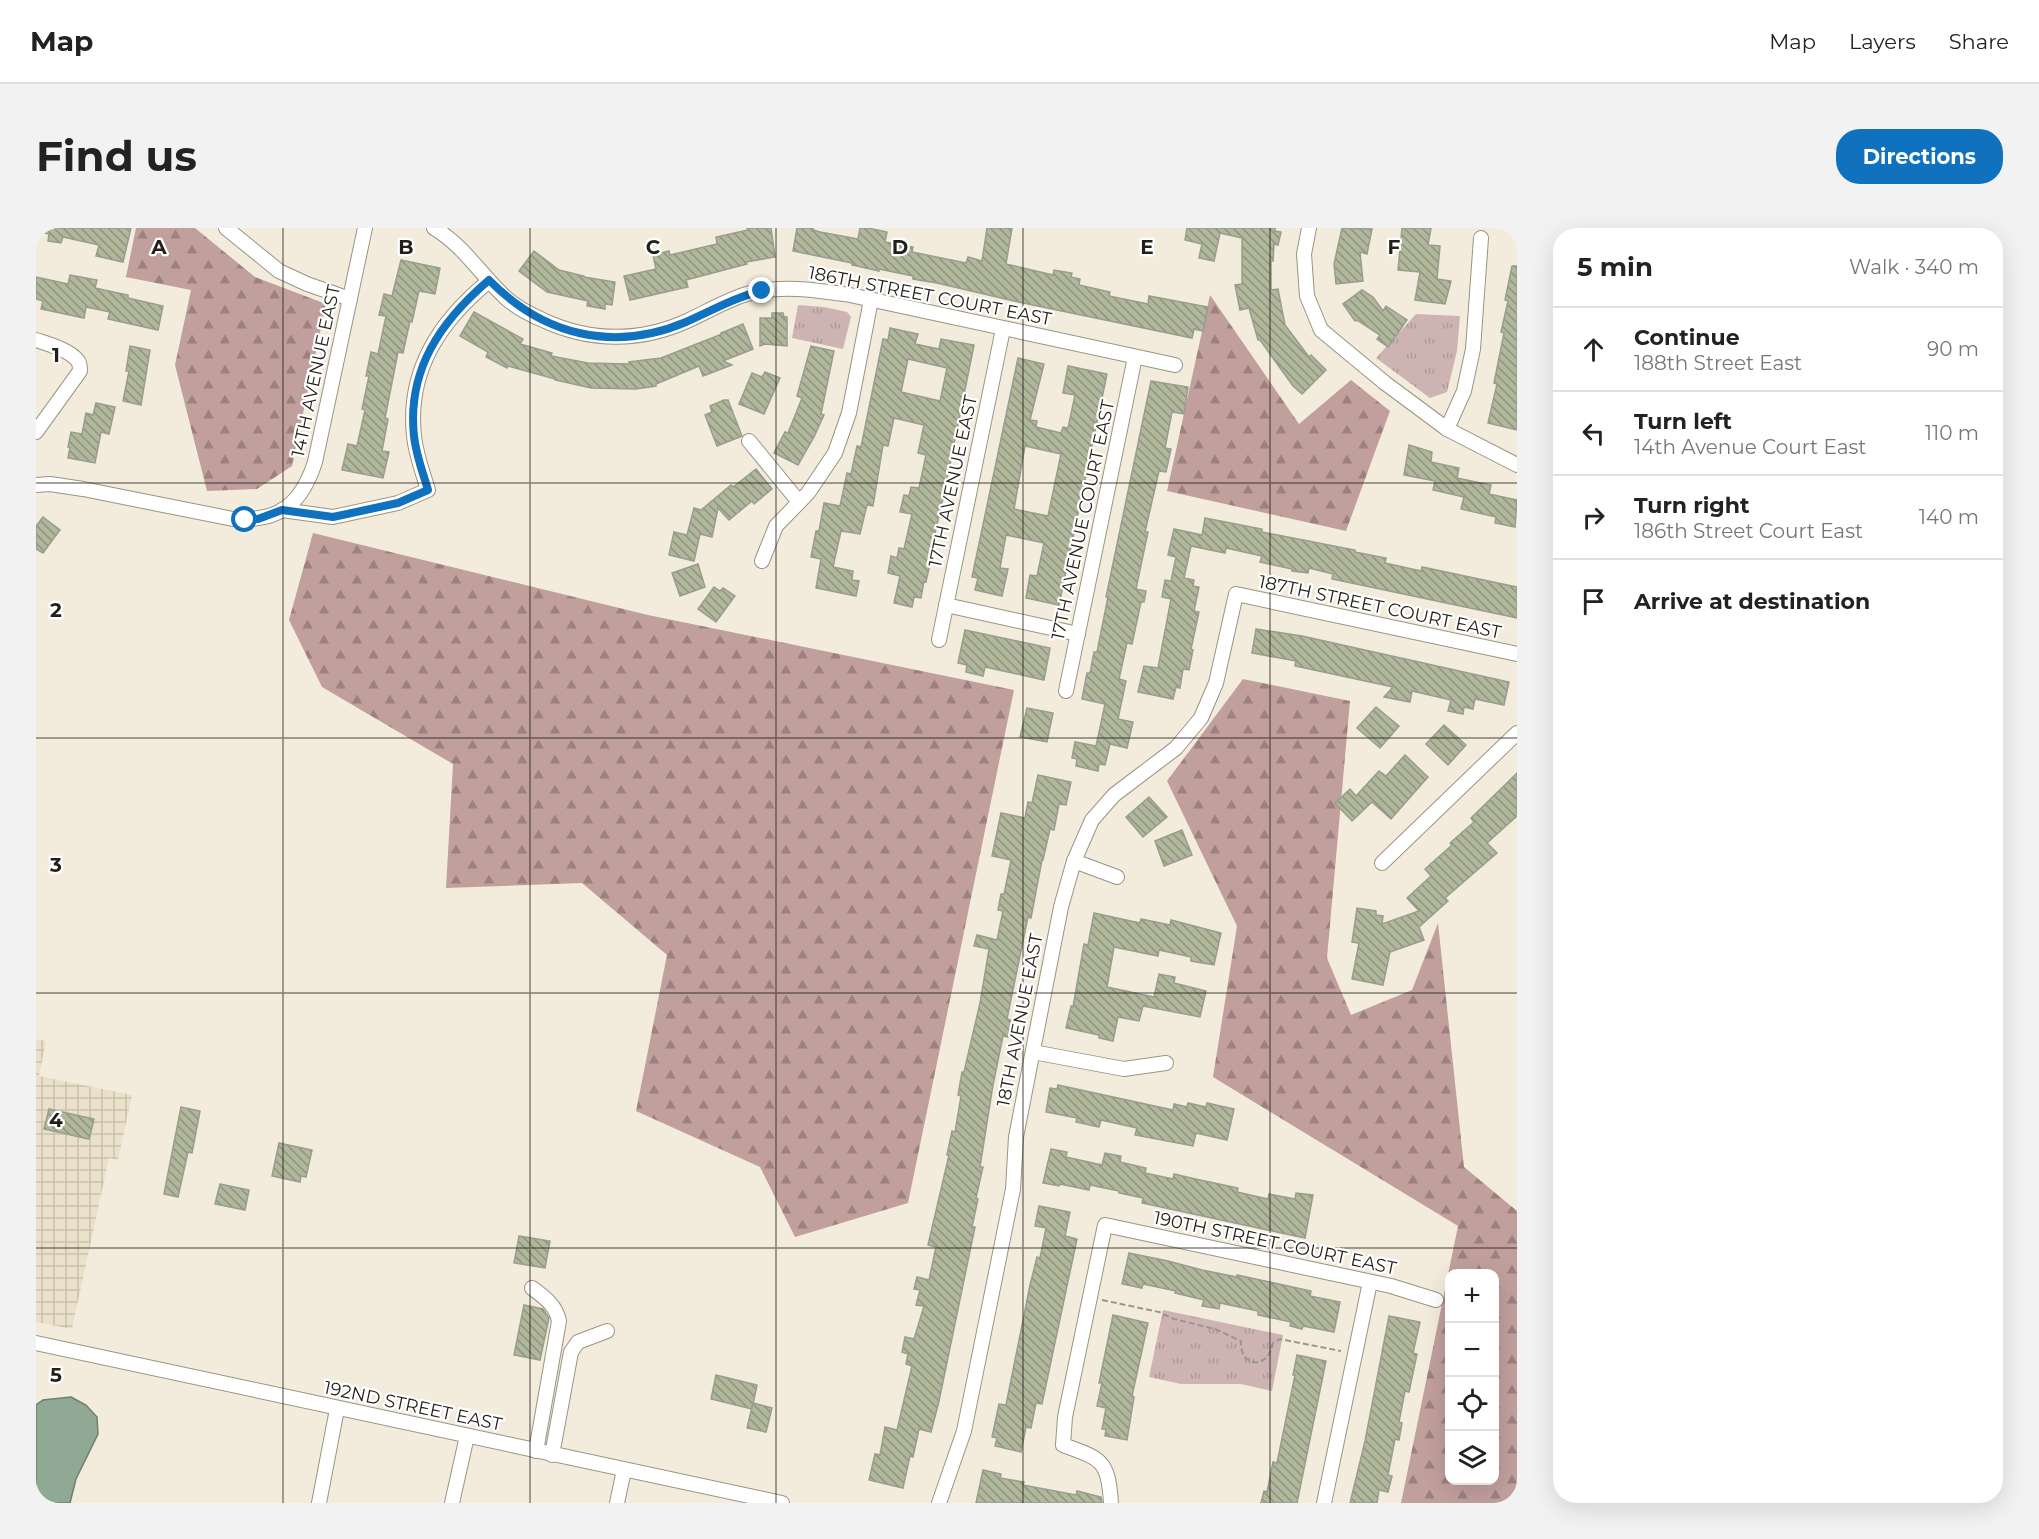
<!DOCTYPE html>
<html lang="en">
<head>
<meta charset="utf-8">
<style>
  body { margin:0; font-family:Montserrat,sans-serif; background:#f2f2f2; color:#222 }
  .controls { position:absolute; right:18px; bottom:18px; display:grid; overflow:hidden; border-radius:12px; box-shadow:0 6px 24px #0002 }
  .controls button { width:54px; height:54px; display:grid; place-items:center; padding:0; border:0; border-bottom:2px solid #e0e0e0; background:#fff; color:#222; font:30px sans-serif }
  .stop { position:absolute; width:18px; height:18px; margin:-14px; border:4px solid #1072be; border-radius:50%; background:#fff }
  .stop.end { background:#1072be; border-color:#fff; box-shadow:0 2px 6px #0008 }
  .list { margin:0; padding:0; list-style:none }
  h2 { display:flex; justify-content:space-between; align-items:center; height:78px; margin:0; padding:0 24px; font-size:26px }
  h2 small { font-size:20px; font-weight:400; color:#767676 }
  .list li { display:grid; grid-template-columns:39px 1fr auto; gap:18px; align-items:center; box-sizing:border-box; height:84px; padding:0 24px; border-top:2px solid #e0e0e0 }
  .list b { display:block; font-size:22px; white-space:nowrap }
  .list p { margin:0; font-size:20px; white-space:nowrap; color:#767676 }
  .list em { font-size:20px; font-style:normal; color:#767676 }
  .icon { flex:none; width:33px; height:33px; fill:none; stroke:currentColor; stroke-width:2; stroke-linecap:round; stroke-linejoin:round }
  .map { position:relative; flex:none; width:1481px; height:1275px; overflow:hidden; border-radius:24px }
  header { display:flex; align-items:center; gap:36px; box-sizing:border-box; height:84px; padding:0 30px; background:#fff; border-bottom:2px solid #e0e0e0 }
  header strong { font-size:28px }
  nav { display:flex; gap:33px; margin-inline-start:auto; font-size:21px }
  .intro { display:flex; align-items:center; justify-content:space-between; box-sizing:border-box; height:144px; padding:0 36px }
  h1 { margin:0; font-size:42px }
  .button { padding:15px 27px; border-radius:24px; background:#1072be; color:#fff; font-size:21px; font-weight:700 }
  main { display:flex; gap:36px; padding:0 36px }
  aside { flex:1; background:#fff; border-radius:24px; box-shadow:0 6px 24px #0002 }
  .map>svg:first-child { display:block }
  .industrial { fill:url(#industrial-grid) }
  .forest { fill:url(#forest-firs); fill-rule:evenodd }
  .park { fill:url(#park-tufts) }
  .water { fill:#8fa995; stroke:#6e8070; stroke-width:1.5 }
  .building { fill:url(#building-back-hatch); stroke:#999d8f; stroke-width:1.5; fill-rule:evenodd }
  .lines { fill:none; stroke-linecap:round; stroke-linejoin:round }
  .minor-casing { stroke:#9a9485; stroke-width:16 }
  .path { stroke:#9b968b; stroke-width:2; stroke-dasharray:6 3; stroke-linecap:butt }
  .minor { stroke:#fff; stroke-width:14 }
  .route { stroke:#1072be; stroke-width:8 }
  .grid { fill:none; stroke:#221f1a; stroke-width:1.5; stroke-opacity:0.55 }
  .labels { text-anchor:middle; stroke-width:4.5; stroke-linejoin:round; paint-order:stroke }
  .street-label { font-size:18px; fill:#221f1a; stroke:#fff }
  .grid-label { font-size:20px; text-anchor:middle; font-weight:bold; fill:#221f1a; stroke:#fff; stroke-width:4.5; stroke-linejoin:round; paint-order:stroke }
</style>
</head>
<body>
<header>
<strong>Map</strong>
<nav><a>Map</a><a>Layers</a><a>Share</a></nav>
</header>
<div class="intro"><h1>Find us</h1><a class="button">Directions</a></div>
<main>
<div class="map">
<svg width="1481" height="1275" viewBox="0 0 1481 1275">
  <defs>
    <pattern id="industrial-grid" width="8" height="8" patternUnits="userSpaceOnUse" patternTransform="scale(1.5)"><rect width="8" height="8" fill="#ebe1ca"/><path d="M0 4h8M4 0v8" fill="none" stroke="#c9c1ad"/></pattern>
    <pattern id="forest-firs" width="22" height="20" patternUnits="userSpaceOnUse" patternTransform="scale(1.5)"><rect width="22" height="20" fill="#c19f9d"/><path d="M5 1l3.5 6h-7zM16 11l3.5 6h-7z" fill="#9c817f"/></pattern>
    <pattern id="park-tufts" width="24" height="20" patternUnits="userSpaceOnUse" patternTransform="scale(1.5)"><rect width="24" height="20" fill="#cdb4b3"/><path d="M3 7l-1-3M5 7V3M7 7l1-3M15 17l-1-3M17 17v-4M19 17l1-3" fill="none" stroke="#b09a99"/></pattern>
    <pattern id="building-back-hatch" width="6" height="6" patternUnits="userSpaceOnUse" patternTransform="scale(1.5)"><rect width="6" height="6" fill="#b0b79b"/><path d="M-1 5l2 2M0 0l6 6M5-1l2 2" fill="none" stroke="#8f947e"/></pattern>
  </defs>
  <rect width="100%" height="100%" fill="#f3ecdd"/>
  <!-- industrial -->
  <polygon class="industrial" points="0,811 10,813 3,848 96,867 82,932 73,930 36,1101 0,1094"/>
  <!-- forest -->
  <g class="forest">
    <polygon points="100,0 159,0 219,49 290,76 256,238 221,261 171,263 139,137 155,62 90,49"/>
    <polygon points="1174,67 1263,196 1315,152 1354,183 1310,303 1131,263"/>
    <polygon points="277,305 612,387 978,462 872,975 759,1009 724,939 600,883 631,727 546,655 410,660 417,536 286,459 253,392"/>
    <path d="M1207,451L1314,473L1291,730L1315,787L1376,762L1402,695L1428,939L1481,983V1275H1365L1422,998L1177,849L1201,698L1131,553ZM1414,1046H1458V1252H1414Z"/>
  </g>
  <!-- park -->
  <g class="park">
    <polygon points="762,77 788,79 811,84 815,89 807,121 756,110"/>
    <polygon points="1380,86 1424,88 1421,123 1411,164 1394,170 1340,130"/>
    <polygon points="1127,1082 1247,1107 1236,1163 1205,1156 1145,1156 1113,1149"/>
  </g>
  <!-- water -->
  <polygon class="water" points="35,1169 50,1177 61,1189 62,1206 40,1251 34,1275 0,1275 0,1177 7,1172"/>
  <!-- building -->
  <g class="building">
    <polygon points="9,0 95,0 87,34 60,28 63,17 27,9 25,15 12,13 13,6 8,5"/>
    <polygon points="711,0 735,0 739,29 710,34 711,36 650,52 652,59 594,72 588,48 620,41 617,27 633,23 634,27 681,16 680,9 712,2"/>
    <polygon points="761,0 777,0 777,2 784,4 822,11 824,0 832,0 851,4 849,14 877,19 876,24 930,35 932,29 946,33 951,0 976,0 970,36 1017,47 1018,42 1036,45 1035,49 1044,51 1043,57 1074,64 1073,68 1112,76 1113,68 1172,79 1167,103 1158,101 1156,110 978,73 901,55 877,51 877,48 843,41 843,43 816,37 816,35 757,23"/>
    <polygon points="1151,0 1239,0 1239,3 1245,4 1242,17 1238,16 1237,33 1235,33 1235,62 1242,61 1249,97 1273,129 1275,127 1290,142 1266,166 1257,158 1224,112 1222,112 1213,80 1204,82 1199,57 1206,56 1206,10 1184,5 1178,33 1163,30 1166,16 1149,12"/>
    <polygon points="1306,0 1336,1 1331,26 1324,24 1327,53 1300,56 1298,36"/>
    <polygon points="1366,0 1395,0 1392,17 1404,18 1401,51 1415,53 1409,76 1379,72 1384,44 1362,42"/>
    <polygon points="498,23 523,42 548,48 548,49 579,54 576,77 569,76 569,81 551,78 552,73 511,64 483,43"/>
    <polygon points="365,32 404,40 399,66 383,63 376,94 374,93 367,125 362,124 349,190 352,191 346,223 353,224 347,250 306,242 312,216 321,218 329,182 326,181 333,148 330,148 335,124 342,126 350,88 343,87 348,66 356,68"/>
    <polygon points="1476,38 1481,38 1481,202 1452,195 1461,156 1458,155 1468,105 1465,104 1472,73 1469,72"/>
    <polygon points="34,47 61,52 59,60 92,67 92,70 127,78 122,102 72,91 74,84 50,79 48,90 5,81 7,73 0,71 0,49 32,56"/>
    <polygon points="1326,62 1337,69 1347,83 1350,78 1371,92 1352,119 1341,111 1344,107 1321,92 1319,93 1307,76"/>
    <polygon points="438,84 487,111 484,116 516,125 515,128 552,135 593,136 593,134 625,130 686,106 685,105 707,96 717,121 687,133 696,137 667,148 663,138 620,156 620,158 600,161 555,160 519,152 519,151 472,138 471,140 450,129 452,124 424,108"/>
    <polygon points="736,85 747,85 748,89 751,89 751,118 729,116 724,118 724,90 736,90"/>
    <path d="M854,100L882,106L879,116L903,121L905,111L938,117L908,266L894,327H896L890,354L888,353L885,370L878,369L876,379L858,375L864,348L852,345L855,328L861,330L863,320L868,321L876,286L864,284L868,267L873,268L875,259L883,260L890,227L882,225L888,197L858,190L852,218L847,217L837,278L831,277L824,306L805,303L797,339L817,343L816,352L823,353L820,368L780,360L785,331L775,329L780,303H783L788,275L804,278L811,245L815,246L821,218L825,219L847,111L852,112ZM872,131L911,140L904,173L865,164Z"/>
    <polygon points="94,118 114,122 105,177 87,173 93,143 90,143"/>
    <polygon points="775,118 798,123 785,186 788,187 778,209 762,237 738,225 749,204 752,205 766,170 761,168"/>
    <path d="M982,130L1008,136L994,192L1001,193L1000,199L1025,205L1027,199L1032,200L1039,167L1027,165L1032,138L1071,146L1023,377L990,370L994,347L1001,348L1008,315L970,307L964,340L972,341L966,368L939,362L942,350L936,349ZM989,218L1025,226L1012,288L978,281Z"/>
    <polygon points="729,144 744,150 728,186 703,176 716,145 726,149"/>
    <polygon points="1115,153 1152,159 1148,186 1136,184 1129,220 1135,221 1130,244 1123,243 1109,304 1112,304 1100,361 1110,363 1108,374 1105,374 1096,416 1091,415 1083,451 1090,453 1082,491 1097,494 1091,520 1074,516 1069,537 1063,536 1062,543 1040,538 1041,531 1036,530 1039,514 1060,518 1069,476 1046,471 1051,445 1054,445 1058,424 1061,424 1072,369 1070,369 1074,350"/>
    <polygon points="688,172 692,172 706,208 681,218 669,187 676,184 674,178"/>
    <polygon points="60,175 79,179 73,206 65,204 59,235 32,230 34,219 32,219 35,204 46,206 50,185 57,187"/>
    <polygon points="1373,217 1396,224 1395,234 1423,240 1421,250 1455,257 1453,266 1481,272 1479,299 1459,295 1460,289 1425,281 1428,269 1397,262 1399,253 1368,247"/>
    <polygon points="720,241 736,261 718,276 716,273 693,292 682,280 676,309 664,306 658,333 633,327 638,304 651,307 658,280 665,282 695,257 697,259"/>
    <polygon points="7,289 24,302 7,325 0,321 0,298"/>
    <polygon points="1169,290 1226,301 1226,304 1319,322 1319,324 1350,330 1349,335 1385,343 1386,339 1481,359 1481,390 1296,351 1297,346 1273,340 1272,345 1256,343 1256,341 1224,334 1226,328 1190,320 1189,325 1155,318 1148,350 1158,352 1157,358 1163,359 1158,383 1163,384 1155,421 1157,422 1153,442 1147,441 1144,460 1140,459 1137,471 1102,464 1108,438 1122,440 1135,371 1126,369 1129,352 1135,353 1140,329 1132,327 1138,301 1166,307"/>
    <polygon points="662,336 669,359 644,368 636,345"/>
    <polygon points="678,359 684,363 687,360 699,368 680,394 662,381"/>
    <polygon points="1220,401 1266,408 1473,454 1468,477 1439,471 1437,481 1428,479 1427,486 1412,483 1415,472 1376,463 1374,474 1348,469 1357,459 1259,438 1260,433 1216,425"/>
    <polygon points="929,402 1014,420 1008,452 949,439 947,448 930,444 931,437 922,435"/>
    <polygon points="1340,479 1363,498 1344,520 1321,500"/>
    <polygon points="991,480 1017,485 1011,514 984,509"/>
    <polygon points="1408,497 1430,517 1412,537 1390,516"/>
    <polygon points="1369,527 1392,549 1355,591 1336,574 1316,593 1299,575 1314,561 1320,568 1343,543 1350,548"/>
    <polygon points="1481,545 1481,588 1451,615 1461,625 1409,670 1412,673 1383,699 1388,712 1354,724 1347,757 1316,751 1323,715 1316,714 1321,680 1340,683 1340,687 1347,688 1346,696 1383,683 1371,670 1395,648 1389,641 1416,617 1414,615 1438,594 1435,590"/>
    <polygon points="1002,547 1035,554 1030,577 1023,576 1018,602 1014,601 1007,632 1006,632 995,690 992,689 971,791 975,792 972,809 967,808 957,857 944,939 947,939 940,970 942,971 936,999 939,999 903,1173 895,1204 883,1201 877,1229 874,1228 867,1260 833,1252 839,1226 844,1227 849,1199 861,1202 876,1138 870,1136 872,1126 866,1124 869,1109 878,1111 888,1078 880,1077 884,1062 878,1061 881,1049 893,1052 900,1019 892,1017 913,927 911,927 916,903 919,904 925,868 922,867 926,844 928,844 944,775 953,721 938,718 941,707 961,712 967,683 962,682 965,666 968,666 975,632 956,628 965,585 989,590 992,574 996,575"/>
    <polygon points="1113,569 1131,589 1107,609 1090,589"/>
    <polygon points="1146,602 1156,627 1128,638 1119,613"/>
    <polygon points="1058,685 1104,695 1105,691 1134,697 1135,692 1185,705 1178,737 1155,733 1155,729 1123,722 1122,728 1078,719 1071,759 1118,769 1123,746 1139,749 1138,755 1170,763 1164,789 1107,778 1103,793 1082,789 1077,813 1063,810 1063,807 1030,800 1035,778 1037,779 1048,716 1052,717"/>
    <polygon points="1022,857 1137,882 1138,876 1151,879 1152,875 1170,879 1171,875 1198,881 1191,912 1160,905 1157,918 1099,907 1101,900 1065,892 1063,899 1040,894 1041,890 1010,884 1014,860 1021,861"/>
    <polygon points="145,879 164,883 156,925 152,924 142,969 128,966"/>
    <polygon points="13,881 58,891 53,911 8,901"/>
    <polygon points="243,915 276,922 270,949 265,948 264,954 236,948"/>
    <polygon points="1015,921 1031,924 1030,929 1066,937 1069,925 1085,928 1084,934 1110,940 1109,945 1137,951 1138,946 1155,950 1202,960 1201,964 1232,971 1233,966 1259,971 1260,965 1277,967 1269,1010 1106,975 1107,970 1083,965 1083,963 1054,957 1053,962 1024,956 1023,958 1007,955"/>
    <polygon points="184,956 213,962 209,982 179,976"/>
    <polygon points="1003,978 1034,984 1029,1008 1041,1011 1006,1176 1000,1175 995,1200 990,1199 985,1224 959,1218 961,1210 956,1209 963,1176 970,1177 994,1057 1001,1029 1004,1030 1010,1000 999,998"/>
    <polygon points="483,1008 514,1013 509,1040 478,1035"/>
    <polygon points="1093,1025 1132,1033 1166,1042 1201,1049 1201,1047 1275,1063 1274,1068 1304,1074 1298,1104 1267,1098 1266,1101 1254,1098 1255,1094 1222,1087 1222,1083 1184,1075 1183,1081 1166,1078 1168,1072 1139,1065 1140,1063 1107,1056 1106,1060 1086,1056"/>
    <polygon points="488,1077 507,1081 513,1090 504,1132 478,1127"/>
    <polygon points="1077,1087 1112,1095 1096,1168 1098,1169 1091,1212 1069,1208 1070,1201 1066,1201 1070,1180 1061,1178 1066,1155 1063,1155"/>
    <polygon points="1353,1088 1384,1094 1377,1125 1381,1126 1373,1164 1369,1163 1363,1194 1366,1195 1363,1212 1359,1211 1352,1247 1356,1248 1352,1264 1343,1262 1341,1275 1314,1275 1329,1213"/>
    <polygon points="1261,1127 1290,1133 1261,1275 1225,1275 1228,1263 1231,1264 1237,1234 1241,1235 1259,1147 1257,1147"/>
    <polygon points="680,1147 721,1157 716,1181 675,1171"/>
    <polygon points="717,1175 736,1180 730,1204 711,1200"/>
    <polygon points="947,1242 965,1246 964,1250 988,1254 987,1257 1040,1267 1041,1263 1065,1269 1066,1275 940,1275"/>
  </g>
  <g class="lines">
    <defs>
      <g id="minor">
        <polyline points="190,0 243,43 271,56 314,71"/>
        <path d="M398,0C427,17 445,47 470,70C481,80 495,87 509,93C555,114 605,114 651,93C671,84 692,71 714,65C748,57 779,62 814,67L1139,137"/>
        <polyline points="1273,0 1268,26 1271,68 1285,102 1349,155 1411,201 1481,237"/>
        <path d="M0,112C12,116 34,122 42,133C44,136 44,140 44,143L0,204"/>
        <polyline points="1411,201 1428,163 1437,121 1445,10"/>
        <polyline points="713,213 763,274"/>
        <path d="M0,257L14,256L47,261L197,291C243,294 265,277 279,234L329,0"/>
        <path d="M246,282L297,289L362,275L392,262C387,245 380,227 378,208C371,142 404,93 453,53"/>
        <polyline points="726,333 740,298 772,265 799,225 813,185 835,72"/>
        <polyline points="910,377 1042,406"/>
        <polyline points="903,412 967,101"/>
        <polyline points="1030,463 1099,129"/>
        <polyline points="1038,633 1081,649"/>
        <polyline points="1346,635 1481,505"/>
        <polyline points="997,824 1088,841 1130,835"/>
        <path d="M496,1060C508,1069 520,1077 523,1093L500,1223"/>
        <polyline points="0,1115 746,1275"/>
        <polyline points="516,1227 535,1124 542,1114 571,1103"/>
        <polyline points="283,1275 301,1181"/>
        <polyline points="416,1275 431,1208"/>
        <polyline points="581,1275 588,1242"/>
        <polyline points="903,1275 928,1203 977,961 980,909 1025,679 1038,633 1056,592 1078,567 1140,520 1165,490 1180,455 1200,366 1481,426"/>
        <path d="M1075,1275C1072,1232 1066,1231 1027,1217L1029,1189L1069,997L1355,1058L1400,1072"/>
        <polyline points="1288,1275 1334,1054"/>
      </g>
    </defs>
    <!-- minor casing -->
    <use href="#minor" class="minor-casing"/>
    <!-- path -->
    <path class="path" d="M1066,1072L1123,1084L1138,1091L1179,1101L1205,1113C1203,1139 1232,1143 1237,1115L1244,1111L1305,1123"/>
    <!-- minor -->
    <use href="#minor" class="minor"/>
  </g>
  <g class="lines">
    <!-- route -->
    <path class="route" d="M209,292L222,291L246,282L297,289L362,275L392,262C387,245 380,227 378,208C371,142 404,94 453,52C507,107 577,125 650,94C675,83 699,69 726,63"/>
  </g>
  <!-- grid -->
  <path class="grid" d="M247,0V1275M494,0V1275M740,0V1275M987,0V1275M1234,0V1275M0,255H1481M0,510H1481M0,765H1481M0,1020H1481"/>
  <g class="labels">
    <!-- street labels -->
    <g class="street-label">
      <text transform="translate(894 68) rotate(11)" y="6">186TH STREET COURT EAST</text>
      <text transform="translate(280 143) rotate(-78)" y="6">14TH AVENUE EAST</text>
      <text transform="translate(917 253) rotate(-78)" y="6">17TH AVENUE EAST</text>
      <text transform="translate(1047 292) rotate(-78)" y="6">17TH AVENUE COURT EAST</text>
      <text transform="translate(1344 379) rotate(12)" y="6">187TH STREET COURT EAST</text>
      <text transform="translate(984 792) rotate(-79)" y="6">18TH AVENUE EAST</text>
      <text transform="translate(1239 1015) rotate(12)" y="6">190TH STREET COURT EAST</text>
      <text transform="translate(377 1178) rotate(12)" y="6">192ND STREET EAST</text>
    </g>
  </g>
  <g class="grid-label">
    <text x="123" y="26">A</text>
    <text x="370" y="26">B</text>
    <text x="617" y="26">C</text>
    <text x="864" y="26">D</text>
    <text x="1111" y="26">E</text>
    <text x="1358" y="26">F</text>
    <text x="20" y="134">1</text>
    <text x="20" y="389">2</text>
    <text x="20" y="644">3</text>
    <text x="20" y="899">4</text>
    <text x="20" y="1154">5</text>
  </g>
</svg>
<div class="controls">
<button>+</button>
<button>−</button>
<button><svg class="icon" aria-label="locate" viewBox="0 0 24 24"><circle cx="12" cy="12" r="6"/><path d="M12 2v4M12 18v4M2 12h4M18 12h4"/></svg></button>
<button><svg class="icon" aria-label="layers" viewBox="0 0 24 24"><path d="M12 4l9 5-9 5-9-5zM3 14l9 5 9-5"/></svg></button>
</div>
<div class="stop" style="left:209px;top:292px"></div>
<div class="stop end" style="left:726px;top:63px"></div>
</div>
<aside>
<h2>5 min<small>Walk · 340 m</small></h2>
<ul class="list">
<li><svg class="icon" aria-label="ahead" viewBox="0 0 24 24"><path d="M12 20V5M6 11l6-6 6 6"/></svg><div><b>Continue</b><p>188th Street East</p></div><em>90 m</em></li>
<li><svg class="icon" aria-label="left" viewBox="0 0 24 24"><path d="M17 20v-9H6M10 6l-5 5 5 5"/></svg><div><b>Turn left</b><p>14th Avenue Court East</p></div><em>110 m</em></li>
<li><svg class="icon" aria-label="right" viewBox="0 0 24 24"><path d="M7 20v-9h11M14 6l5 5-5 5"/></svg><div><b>Turn right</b><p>186th Street Court East</p></div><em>140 m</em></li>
<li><svg class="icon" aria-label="arrive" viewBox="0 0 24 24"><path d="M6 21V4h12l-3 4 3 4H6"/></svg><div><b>Arrive at destination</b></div></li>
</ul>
</aside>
</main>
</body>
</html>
